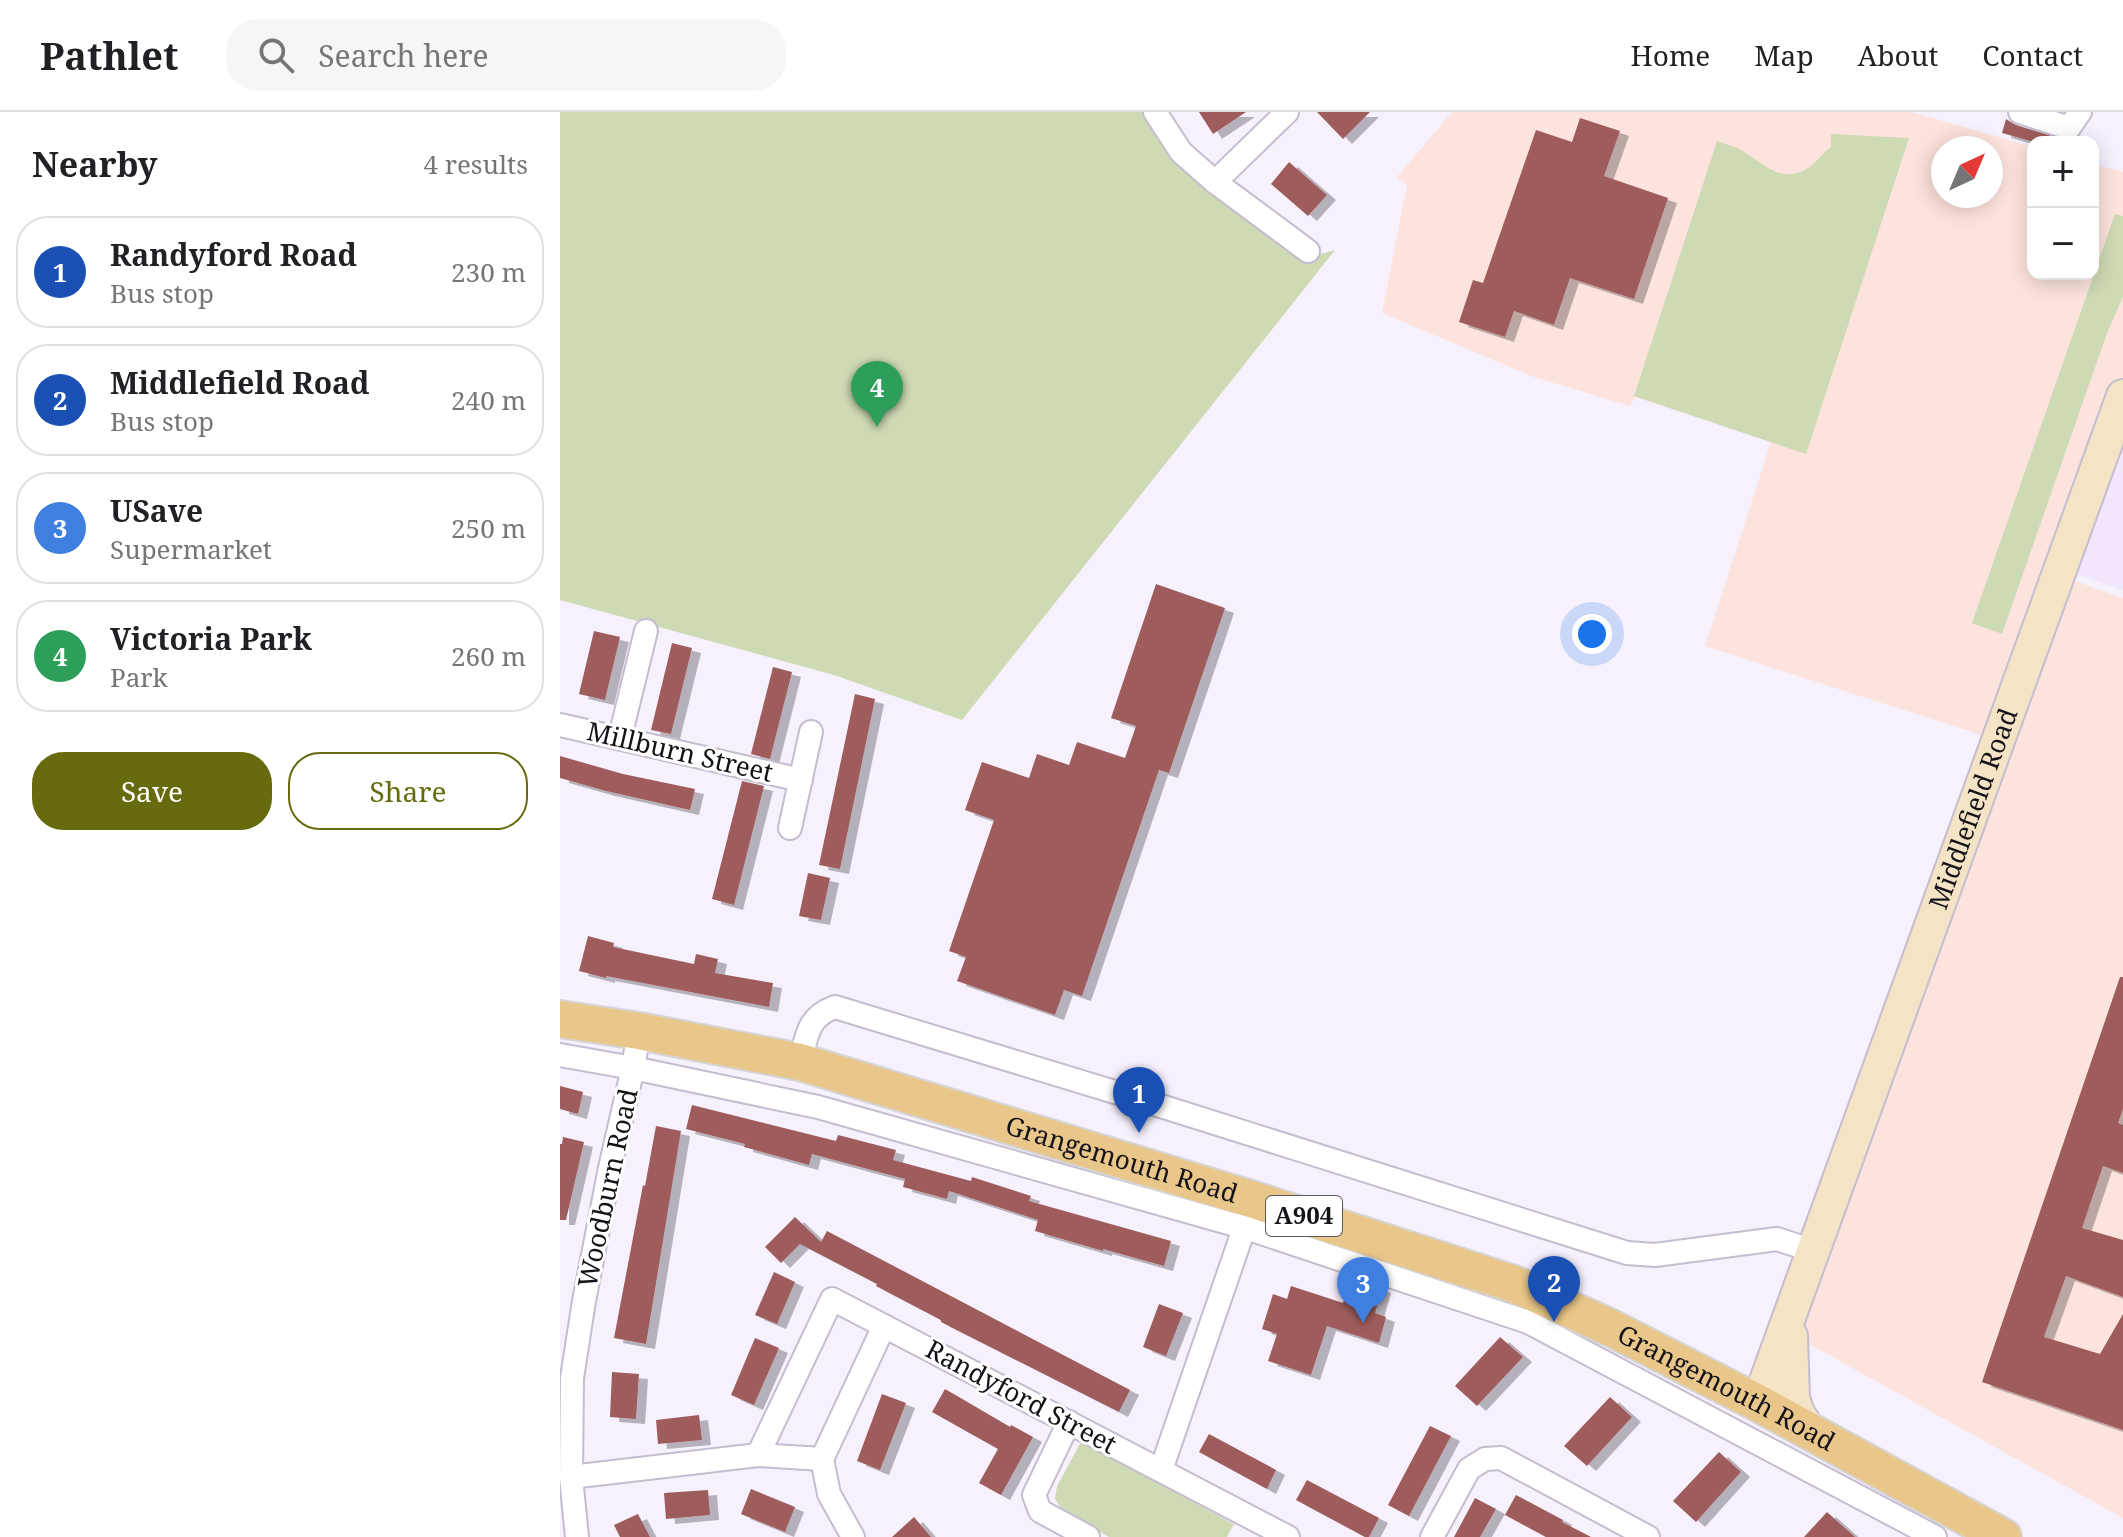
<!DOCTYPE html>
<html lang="en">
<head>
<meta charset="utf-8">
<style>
  body { margin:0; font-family:"Noto Serif",serif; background:#f6f6f6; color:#202124 }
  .controls { position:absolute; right:24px; top:24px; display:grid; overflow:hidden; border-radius:16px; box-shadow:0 4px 20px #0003 }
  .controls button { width:72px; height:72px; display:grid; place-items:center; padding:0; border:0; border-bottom:2px solid #e0e0e0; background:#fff; color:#202124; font:40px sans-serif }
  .compass { position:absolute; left:1371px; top:24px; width:72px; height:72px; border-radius:50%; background:#fff; box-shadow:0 4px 20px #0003; rotate:44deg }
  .you { position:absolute; left:1032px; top:522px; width:28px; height:28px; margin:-20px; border:6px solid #fff; border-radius:50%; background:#1a73e8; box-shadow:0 0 0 12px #1a73e833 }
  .badge { display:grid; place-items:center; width:52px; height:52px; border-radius:50%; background:#676b0d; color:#fff; font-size:26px; font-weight:700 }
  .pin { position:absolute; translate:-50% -66px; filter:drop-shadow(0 2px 4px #0008) }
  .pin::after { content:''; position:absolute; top:42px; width:28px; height:24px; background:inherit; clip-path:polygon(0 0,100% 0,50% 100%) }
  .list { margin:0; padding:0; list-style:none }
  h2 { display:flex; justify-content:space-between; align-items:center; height:104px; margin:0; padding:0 32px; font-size:34px }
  h2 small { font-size:26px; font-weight:400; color:#757577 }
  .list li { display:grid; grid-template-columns:52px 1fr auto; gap:24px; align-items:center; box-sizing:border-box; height:112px; margin:0 16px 16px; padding:0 16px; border:2px solid #e0e0e0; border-radius:32px }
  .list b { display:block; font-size:30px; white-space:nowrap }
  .list p { margin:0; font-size:26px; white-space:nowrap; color:#757577 }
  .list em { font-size:26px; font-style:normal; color:#757577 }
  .actions { display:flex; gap:16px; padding:24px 32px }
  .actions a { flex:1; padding:18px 0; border:2px solid #676b0d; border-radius:32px; text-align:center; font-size:28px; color:#676b0d }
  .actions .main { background:#676b0d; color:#fff }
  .icon { flex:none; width:44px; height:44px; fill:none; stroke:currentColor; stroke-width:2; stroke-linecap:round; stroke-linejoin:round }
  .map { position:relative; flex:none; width:1563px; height:1425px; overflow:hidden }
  header { display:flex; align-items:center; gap:48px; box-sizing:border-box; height:112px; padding:0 40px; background:#fff; border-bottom:2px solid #e0e0e0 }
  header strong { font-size:38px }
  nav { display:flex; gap:44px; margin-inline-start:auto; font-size:28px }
  .search { width:560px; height:72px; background:#f6f6f6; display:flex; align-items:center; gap:20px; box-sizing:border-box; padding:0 28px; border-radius:32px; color:#757577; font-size:30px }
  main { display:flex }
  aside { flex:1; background:#fff }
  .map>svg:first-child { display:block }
  .built { fill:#f1e6fc }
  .education { fill:#fde3dd; fill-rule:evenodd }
  .green { fill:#cddab3 }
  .building { fill:#9e5d5c; filter:url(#shadow) }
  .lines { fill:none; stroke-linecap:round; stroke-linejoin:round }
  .street-casing { stroke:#c6bccf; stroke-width:26 }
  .secondary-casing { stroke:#c6bccf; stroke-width:36 }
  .primary-casing { stroke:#d5d4d6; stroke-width:40 }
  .street { stroke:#fff; stroke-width:22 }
  .secondary { stroke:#f4e3c4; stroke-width:32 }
  .primary { stroke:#e9c78a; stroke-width:36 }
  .labels { text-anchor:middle; stroke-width:6; stroke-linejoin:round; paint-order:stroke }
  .shield { fill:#fff; stroke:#5c595e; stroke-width:2 }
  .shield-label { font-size:24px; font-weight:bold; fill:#161219 }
  .street-label { font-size:26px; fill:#161219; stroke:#fff }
</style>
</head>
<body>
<header>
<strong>Pathlet</strong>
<div class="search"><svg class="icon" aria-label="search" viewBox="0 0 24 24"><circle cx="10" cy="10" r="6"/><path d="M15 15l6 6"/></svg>Search here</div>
<nav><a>Home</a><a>Map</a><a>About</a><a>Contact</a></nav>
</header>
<main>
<aside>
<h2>Nearby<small>4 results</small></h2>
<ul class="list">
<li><span class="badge" style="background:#1a4fb4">1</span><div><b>Randyford Road</b><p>Bus stop</p></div><em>230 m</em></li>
<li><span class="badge" style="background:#1a4fb4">2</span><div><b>Middlefield Road</b><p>Bus stop</p></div><em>240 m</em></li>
<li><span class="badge" style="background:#3f7fe0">3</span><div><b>USave</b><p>Supermarket</p></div><em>250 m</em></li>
<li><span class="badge" style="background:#2e9e5b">4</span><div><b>Victoria Park</b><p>Park</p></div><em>260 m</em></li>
</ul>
<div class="actions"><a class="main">Save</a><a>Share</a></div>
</aside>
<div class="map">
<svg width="1563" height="1425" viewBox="0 0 1563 1425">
  <defs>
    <filter id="shadow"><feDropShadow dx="9" dy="5" stdDeviation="0" flood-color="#0004"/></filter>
  </defs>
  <rect width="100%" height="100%" fill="#f7f1fd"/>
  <!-- built -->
  <polygon class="built" points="1563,301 1563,478 1499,456"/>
  <!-- education -->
  <g class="education">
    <path d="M892,0H1352L1473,35V162H1533V52L1563,60V284L1437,628L1145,534L1211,330L1075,285L1070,294L974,265L822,201L847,73L837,65ZM1383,36H1431V84H1383Z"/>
    <polygon points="1506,466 1563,486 1563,1406 1240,1227"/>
  </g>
  <!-- green -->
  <g class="green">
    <polygon points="0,0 595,0 621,40 748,139 761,142 775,138 402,608 274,563 0,488"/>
    <path d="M1271,22L1349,26L1246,342L1074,284L1157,29C1167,33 1178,35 1186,41C1206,54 1223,72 1248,56C1256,51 1263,41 1271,35Z"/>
    <polygon points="1555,102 1563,104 1563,185 1547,221 1442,522 1412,511"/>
    <polygon points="521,1330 674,1412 667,1425 549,1425 504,1400 495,1387 497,1374"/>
  </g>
  <!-- building -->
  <g class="building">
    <polygon points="639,0 686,0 653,22"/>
    <polygon points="757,0 810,0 783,27"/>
    <polygon points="1020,6 1060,19 1044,64 1108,86 1074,187 1010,166 994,213 954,199 945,225 899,210 913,168 923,171 976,18 1012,30"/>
    <polygon points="1446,7 1456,13 1511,30 1474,30 1442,21"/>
    <polygon points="729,50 767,83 748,104 711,72"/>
    <polygon points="596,472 665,496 609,661 599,658 522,884 504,878 495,903 397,869 406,845 389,839 434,708 405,698 422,650 469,666 477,642 509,653 517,630 565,646 576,614 551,606"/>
    <polygon points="34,519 60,525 45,588 19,582"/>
    <polygon points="112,531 132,536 111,622 91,618"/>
    <polygon points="213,555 232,560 210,647 191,642"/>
    <polygon points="295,582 315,587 280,757 259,753"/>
    <polygon points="0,644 63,662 135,677 130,698 46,679 0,666"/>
    <polygon points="182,669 204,674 174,793 152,787"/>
    <polygon points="248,761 270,766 261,808 239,804"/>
    <polygon points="28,824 54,831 53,835 134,852 136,842 158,847 155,861 213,871 209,895 46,864 46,866 19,859"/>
    <polygon points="1560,865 1563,865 1563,997 1558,1011 1563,1013 1563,1061 1543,1054 1522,1116 1563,1128 1563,1185 1506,1164 1484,1225 1540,1242 1563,1202 1563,1318 1422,1270"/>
    <polygon points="0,974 23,980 18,1002 0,997"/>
    <polygon points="132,993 276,1029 278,1023 336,1038 333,1048 411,1069 412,1065 471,1084 469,1089 611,1129 604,1154 543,1137 543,1139 475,1119 478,1108 389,1079 387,1087 343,1075 345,1067 252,1042 249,1053 184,1035 185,1032 126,1017"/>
    <polygon points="96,1014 121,1019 86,1232 54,1226 83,1073 85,1074"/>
    <polygon points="3,1025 24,1030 6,1108 0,1108 0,1032 2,1032"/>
    <polygon points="235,1105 261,1130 267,1119 570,1278 559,1300 381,1210 381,1208 316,1174 317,1172 240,1132 221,1151 205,1135"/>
    <polygon points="214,1160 235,1170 217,1212 195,1203"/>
    <polygon points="791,1166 822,1176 815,1201 826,1205 819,1231 767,1214 751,1263 708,1249 717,1222 702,1217 713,1182 727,1187 731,1174 783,1191"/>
    <polygon points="599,1192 623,1201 606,1244 583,1235"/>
    <polygon points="940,1225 963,1245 917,1294 895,1274"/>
    <polygon points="195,1226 219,1236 194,1293 171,1283"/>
    <polygon points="52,1260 79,1262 76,1307 50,1305"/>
    <polygon points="385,1277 450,1315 451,1313 473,1325 441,1383 419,1371 438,1337 372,1300"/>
    <polygon points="322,1282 346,1291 320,1358 297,1349"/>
    <polygon points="1050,1285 1072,1305 1027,1354 1004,1334"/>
    <polygon points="139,1303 142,1328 98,1332 96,1308"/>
    <polygon points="870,1314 891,1324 849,1404 828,1393"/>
    <polygon points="649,1322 716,1358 707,1377 639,1340"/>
    <polygon points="1159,1340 1181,1360 1136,1410 1113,1389"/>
    <polygon points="747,1368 819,1406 809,1425 805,1425 736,1388"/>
    <polygon points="191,1377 235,1395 225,1420 181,1402"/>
    <polygon points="148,1378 150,1403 106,1407 104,1381"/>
    <polygon points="956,1383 1003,1408 1002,1410 1031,1425 986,1425 945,1403"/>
    <polygon points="915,1386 936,1397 920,1425 894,1425"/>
    <polygon points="1267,1400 1295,1425 1244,1425"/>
    <polygon points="78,1402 90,1425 60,1425 54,1413"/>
    <polygon points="354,1405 371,1425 332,1425"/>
  </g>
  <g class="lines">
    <defs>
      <g id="street">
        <polyline points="595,0 621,40 655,70 748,139"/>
        <polyline points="1460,0 1509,16 1520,0"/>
        <polyline points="655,70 727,0"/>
        <polyline points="0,613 241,668"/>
        <polyline points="60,625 86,519"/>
        <polyline points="230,716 251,620"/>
        <polyline points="0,943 73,956 258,995 686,1116 968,1210 1375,1425"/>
        <path d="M240,950C247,924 247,905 275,895L604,995L1067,1141L1095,1143L1217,1127L1254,1139"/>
        <polyline points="509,1310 474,1383 480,1399 528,1425"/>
        <polyline points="198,1343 262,1347"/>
        <polyline points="262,1347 324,1214 728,1425"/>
        <polyline points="262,1347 269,1382 293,1425"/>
        <polyline points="601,1358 689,1102"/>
        <polyline points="11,1365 198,1343 272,1187 324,1214"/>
        <polyline points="17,1425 11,1365 12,1266 24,1189 50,1056 73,956 79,919"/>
        <polyline points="872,1425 909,1357 925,1347 941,1346 1088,1425"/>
      </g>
      <g id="secondary">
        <polyline points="1231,1224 1233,1286 1238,1301 1248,1317"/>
        <path id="s1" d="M1198,1291L1563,284"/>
      </g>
      <g id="primary">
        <path id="s2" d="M0,907L79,919L240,950L694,1088L954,1172L1051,1216L1198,1291L1443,1425"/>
      </g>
    </defs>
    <!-- street casing -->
    <use href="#street" class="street-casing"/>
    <!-- secondary casing -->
    <use href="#secondary" class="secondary-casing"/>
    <!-- primary casing -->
    <use href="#primary" class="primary-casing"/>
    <!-- street -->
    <use href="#street" class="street"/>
    <!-- secondary -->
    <use href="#secondary" class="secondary"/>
    <!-- primary -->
    <use href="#primary" class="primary"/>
  </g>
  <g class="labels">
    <!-- shield labels -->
    <rect class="shield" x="706" y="1084" width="76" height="40" rx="6"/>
    <g class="shield-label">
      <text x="744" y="1112">A904</text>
    </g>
    <!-- street labels -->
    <g class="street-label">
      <text transform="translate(120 640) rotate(13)" y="9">Millburn Street</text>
      <text dy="9" stroke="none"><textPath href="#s1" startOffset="632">Middlefield Road</textPath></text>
      <text dy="9" stroke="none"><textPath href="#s2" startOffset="580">Grangemouth Road</textPath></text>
      <text transform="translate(48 1076) rotate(-78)" y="9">Woodburn Road</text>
      <text dy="9" stroke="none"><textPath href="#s2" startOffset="1228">Grangemouth Road</textPath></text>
      <text transform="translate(461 1285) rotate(28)" y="9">Randyford Street</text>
    </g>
  </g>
</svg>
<div class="controls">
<button>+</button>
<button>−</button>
</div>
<svg class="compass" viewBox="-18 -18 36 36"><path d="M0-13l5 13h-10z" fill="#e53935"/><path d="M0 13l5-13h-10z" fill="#757577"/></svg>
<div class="you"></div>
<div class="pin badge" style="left:579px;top:1021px;background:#1a4fb4">1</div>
<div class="pin badge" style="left:994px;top:1210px;background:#1a4fb4">2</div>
<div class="pin badge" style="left:803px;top:1211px;background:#3f7fe0">3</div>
<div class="pin badge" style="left:317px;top:315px;background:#2e9e5b">4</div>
</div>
</main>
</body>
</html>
